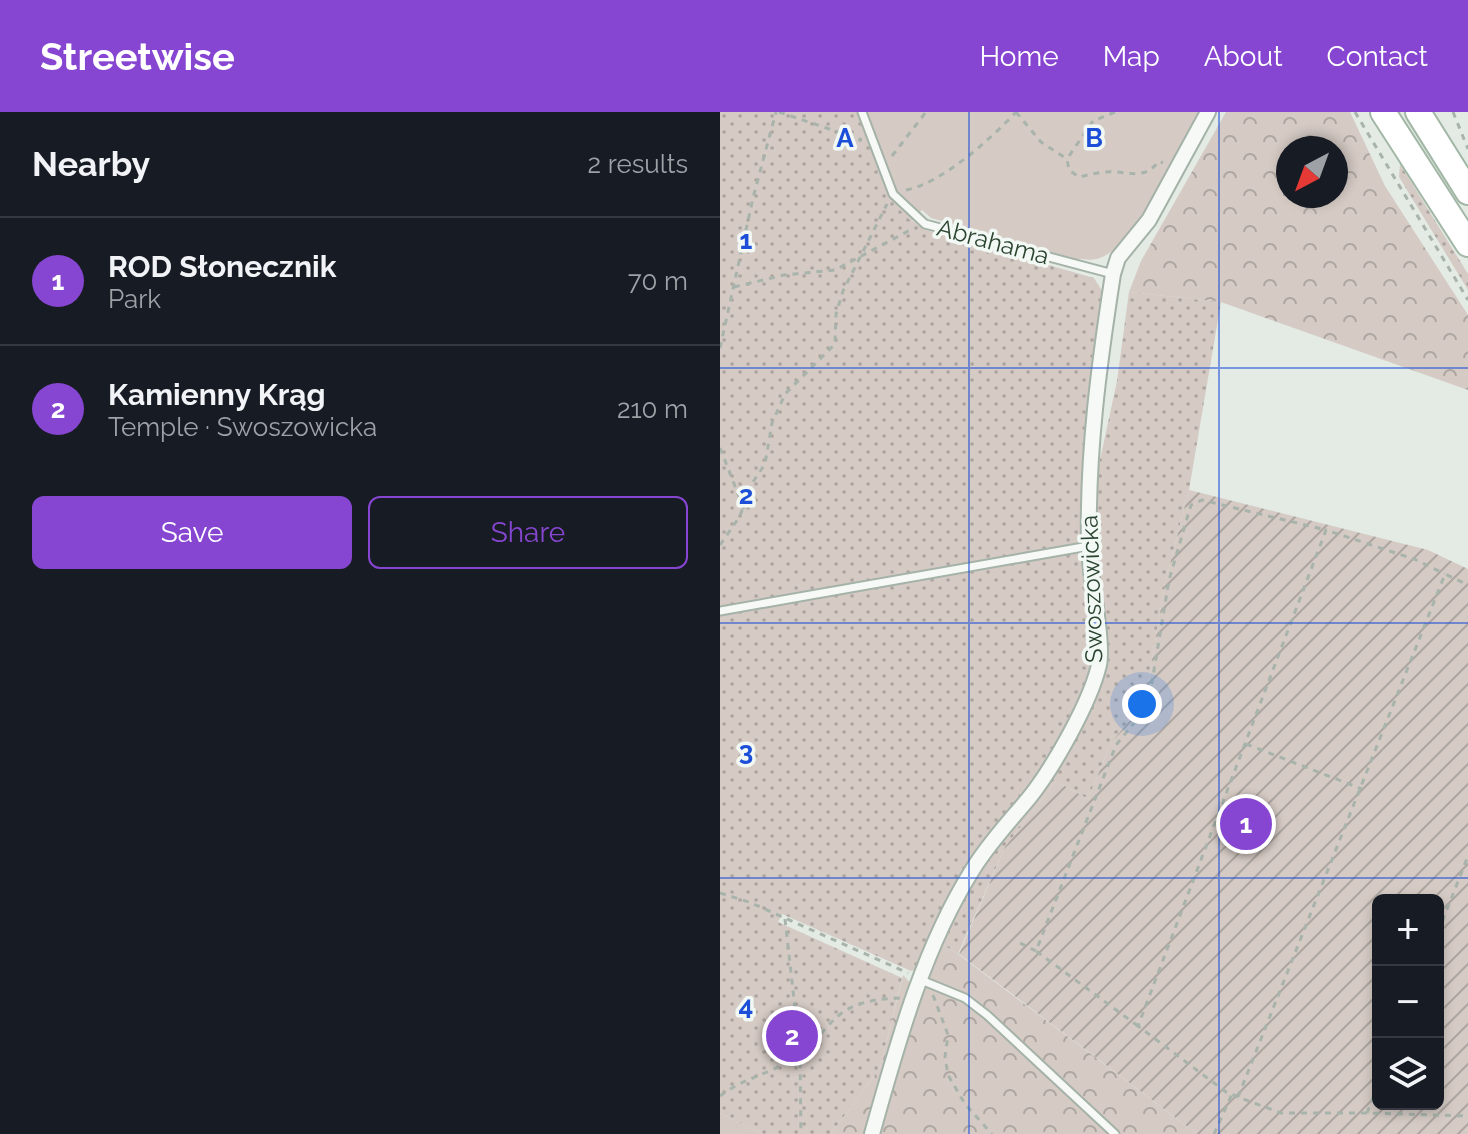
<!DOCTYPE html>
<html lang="en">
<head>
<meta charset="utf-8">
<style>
  body { margin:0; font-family:Raleway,sans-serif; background:#20242c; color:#f1f3f6 }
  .controls { position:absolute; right:24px; bottom:24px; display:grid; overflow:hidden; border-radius:12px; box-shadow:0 4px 12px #0003 }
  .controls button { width:72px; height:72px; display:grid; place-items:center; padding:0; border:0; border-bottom:2px solid #363941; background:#171b24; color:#f1f3f6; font:40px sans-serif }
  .compass { position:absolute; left:556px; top:24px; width:72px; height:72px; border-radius:50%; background:#171b24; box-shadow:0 4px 12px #0003; rotate:221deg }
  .you { position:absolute; left:422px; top:592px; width:28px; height:28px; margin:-20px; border:6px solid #fff; border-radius:50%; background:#1a73e8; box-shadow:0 0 0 12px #1a73e833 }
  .badge { display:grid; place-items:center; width:52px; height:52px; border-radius:50%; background:#8746d1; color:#fff; font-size:26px; font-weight:700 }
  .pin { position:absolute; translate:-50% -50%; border:4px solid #fff; box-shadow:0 2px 8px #0006 }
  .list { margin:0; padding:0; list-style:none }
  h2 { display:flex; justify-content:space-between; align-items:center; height:104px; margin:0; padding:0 32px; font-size:34px }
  h2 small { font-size:26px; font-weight:400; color:#9ea1a6 }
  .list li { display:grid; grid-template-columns:52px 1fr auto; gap:24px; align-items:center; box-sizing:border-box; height:128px; padding:0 32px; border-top:2px solid #363941 }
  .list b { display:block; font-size:30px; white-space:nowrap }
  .list p { margin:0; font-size:26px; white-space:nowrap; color:#9ea1a6 }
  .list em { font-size:26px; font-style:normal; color:#9ea1a6 }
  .actions { display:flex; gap:16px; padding:24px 32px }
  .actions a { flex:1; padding:18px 0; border:2px solid #8746d1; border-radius:12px; text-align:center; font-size:28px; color:#8746d1 }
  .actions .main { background:#8746d1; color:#fff }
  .icon { flex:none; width:44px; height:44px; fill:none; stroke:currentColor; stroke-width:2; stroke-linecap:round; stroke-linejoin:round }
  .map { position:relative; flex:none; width:748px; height:1022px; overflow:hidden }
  header { display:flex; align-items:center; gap:48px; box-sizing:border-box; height:112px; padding:0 40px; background:#8746d1; color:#fff }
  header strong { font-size:38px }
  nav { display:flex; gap:44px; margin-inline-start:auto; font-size:28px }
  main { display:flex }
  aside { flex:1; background:#171b24 }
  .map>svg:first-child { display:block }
  .grass { fill:url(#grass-dots) }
  .forest { fill:url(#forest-crowns); fill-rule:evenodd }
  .park { fill:#d5cac4 }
  .garden { fill:url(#garden-furrows); fill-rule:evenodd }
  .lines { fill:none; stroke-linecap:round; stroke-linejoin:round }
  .service-casing { stroke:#a4b2a7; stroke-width:11 }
  .minor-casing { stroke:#a4b2a7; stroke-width:18 }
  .primary-casing { stroke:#a2b7a6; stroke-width:28 }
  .path { stroke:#a8b4ab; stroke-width:3; stroke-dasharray:6 6; stroke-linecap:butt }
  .service { stroke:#f6f9f6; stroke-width:7 }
  .minor { stroke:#f6f9f6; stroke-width:14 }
  .primary { stroke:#fff; stroke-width:24 }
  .grid { fill:none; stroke:#1d4ed8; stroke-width:2; stroke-opacity:0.55 }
  .labels { text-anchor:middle; stroke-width:7; stroke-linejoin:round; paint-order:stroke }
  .street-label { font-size:24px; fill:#2a4430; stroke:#f2f8f4 }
  .grid-label { font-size:26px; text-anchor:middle; font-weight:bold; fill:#1d4ed8; stroke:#f2f8f4; stroke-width:7; stroke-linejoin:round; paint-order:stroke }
</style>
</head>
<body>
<header>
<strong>Streetwise</strong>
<nav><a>Home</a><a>Map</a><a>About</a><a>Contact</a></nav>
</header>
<main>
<aside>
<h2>Nearby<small>2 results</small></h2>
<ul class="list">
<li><span class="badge">1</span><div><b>ROD Słonecznik</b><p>Park</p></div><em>70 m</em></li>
<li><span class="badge">2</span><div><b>Kamienny Krąg</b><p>Temple · Swoszowicka</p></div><em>210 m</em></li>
</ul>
<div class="actions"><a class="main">Save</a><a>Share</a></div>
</aside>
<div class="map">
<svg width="748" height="1022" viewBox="0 0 748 1022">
  <defs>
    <pattern id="grass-dots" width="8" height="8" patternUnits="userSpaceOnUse" patternTransform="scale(2)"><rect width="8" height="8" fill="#d5cac4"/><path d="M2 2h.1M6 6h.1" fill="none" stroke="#ada6a0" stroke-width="1.8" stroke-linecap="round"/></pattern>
    <pattern id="forest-crowns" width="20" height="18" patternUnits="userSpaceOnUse" patternTransform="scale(2)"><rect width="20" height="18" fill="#d5cac4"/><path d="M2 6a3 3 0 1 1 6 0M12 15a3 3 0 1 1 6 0" fill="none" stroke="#ada6a0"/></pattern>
    <pattern id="garden-furrows" width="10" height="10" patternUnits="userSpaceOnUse" patternTransform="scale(2)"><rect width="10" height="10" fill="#d5cac4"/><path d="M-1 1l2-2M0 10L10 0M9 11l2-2" fill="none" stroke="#ada6a0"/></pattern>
  </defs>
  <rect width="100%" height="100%" fill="#e3ebe4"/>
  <!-- grass -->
  <g class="grass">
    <path d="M0,0H139C155,45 162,93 206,118L374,166L384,182L371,282L372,556L358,595L200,857L191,859L62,802L58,810L182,866L160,956L111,1022H43L0,1001Z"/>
    <polygon points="680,52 748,162 748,178 679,65"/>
    <polygon points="409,180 501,190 469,378 445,471 425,589 391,631 368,687 336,669 285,735 238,842 220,831 256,760 313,685 383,552 377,443 378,357 397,269"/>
  </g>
  <!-- forest -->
  <g class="forest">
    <path d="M506,0H630L665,74L748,203V278L501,190L409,180L421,149ZM616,36V84H568V36Z"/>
    <polygon points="220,831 238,842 477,1022 156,1022"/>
    <polygon points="183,863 195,876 148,1022 111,1022 160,956"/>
  </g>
  <!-- park -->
  <g class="park">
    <path d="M139,0H482C459,40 423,129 380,146C373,149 364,147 356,147L211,106L202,98L191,109C161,84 152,36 139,0Z"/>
    <polygon points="0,1001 43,1022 0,1022"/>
  </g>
  <!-- garden -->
  <path class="garden" d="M469,378L708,438L748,457V1022H477L239,842L285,735L336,669L368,687L391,631L425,589L445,471ZM658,788H718V992H658Z"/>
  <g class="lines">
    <defs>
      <g id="service">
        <polyline points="142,0 173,82 205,112 393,162"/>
        <polyline points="0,499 369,434"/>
        <polyline points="201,868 245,886 267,903 395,1022"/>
      </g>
      <path id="minor" d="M152,1022C177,933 203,836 253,757C269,731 289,710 309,686C333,656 370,591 379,553C384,529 369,462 369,433C367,342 379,252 393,162L398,146L429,108L488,0"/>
      <g id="primary">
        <polyline points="663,0 748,132"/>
        <polyline points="698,0 748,80"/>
      </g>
    </defs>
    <!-- service casing -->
    <use href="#service" class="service-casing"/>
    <!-- minor casing -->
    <use href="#minor" class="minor-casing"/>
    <!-- primary casing -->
    <use href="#primary" class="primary-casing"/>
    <!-- path -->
    <g class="path">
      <polyline points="59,0 142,28"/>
      <polyline points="296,0 321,30 347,47"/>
      <path d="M395,0L373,9L347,47L349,58L359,65C367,63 376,61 385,60C407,58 423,70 439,49L443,51"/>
      <polyline points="635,0 748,188"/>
      <polyline points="733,0 748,37"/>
      <polyline points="172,44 206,0"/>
      <path d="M186,78C222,71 271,27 296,0"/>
      <polyline points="14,175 64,163 115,158 194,116"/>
      <polyline points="0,236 33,86 56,0"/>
      <polyline points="0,336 24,397"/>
      <polyline points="0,433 20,404 31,373 45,352 52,311 65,282 115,232 116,202 123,179 167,92"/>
      <polyline points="526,632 642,677"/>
      <polyline points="0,781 29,790 188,861"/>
      <polyline points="65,807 80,941 81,1022"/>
      <polyline points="718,820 748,744"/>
      <polyline points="300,831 316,839"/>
      <polyline points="213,883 228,923 225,945 228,963 245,992 272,1022"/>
      <polyline points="418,914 316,839 396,633 428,594 449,468 471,393 482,388 606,418"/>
      <polyline points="658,973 647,1001 748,1004"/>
      <path d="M0,984C21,968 44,963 66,951C117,921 104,888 180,886"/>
      <polyline points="518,985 506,980 418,914 606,418 694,447 725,462"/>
      <polyline points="647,1001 561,1001 518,985 725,462 748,473"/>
      <polyline points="494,1022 512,982"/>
    </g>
    <!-- service -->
    <use href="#service" class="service"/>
    <!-- minor -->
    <use href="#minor" class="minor"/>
    <!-- primary -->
    <use href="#primary" class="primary"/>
  </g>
  <!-- grid -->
  <path class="grid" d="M249,0V1022M499,0V1022M0,256H748M0,511H748M0,766H748"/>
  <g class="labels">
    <!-- street labels -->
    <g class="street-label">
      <text transform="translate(273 130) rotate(15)" y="8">Abrahama</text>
      <text transform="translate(372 477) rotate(-92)" y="8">Swoszowicka</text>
    </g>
  </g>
  <g class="grid-label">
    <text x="125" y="35">A</text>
    <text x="374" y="35">B</text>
    <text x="26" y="137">1</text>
    <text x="26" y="392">2</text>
    <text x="26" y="648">3</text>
    <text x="26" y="903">4</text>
  </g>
</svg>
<div class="controls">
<button>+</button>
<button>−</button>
<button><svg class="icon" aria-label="layers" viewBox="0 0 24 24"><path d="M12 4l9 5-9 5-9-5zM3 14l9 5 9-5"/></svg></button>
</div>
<svg class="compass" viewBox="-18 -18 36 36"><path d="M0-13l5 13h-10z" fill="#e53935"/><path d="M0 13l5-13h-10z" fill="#9ea1a6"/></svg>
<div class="you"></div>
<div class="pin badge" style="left:526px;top:712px">1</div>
<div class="pin badge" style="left:72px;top:924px">2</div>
</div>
</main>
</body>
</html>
